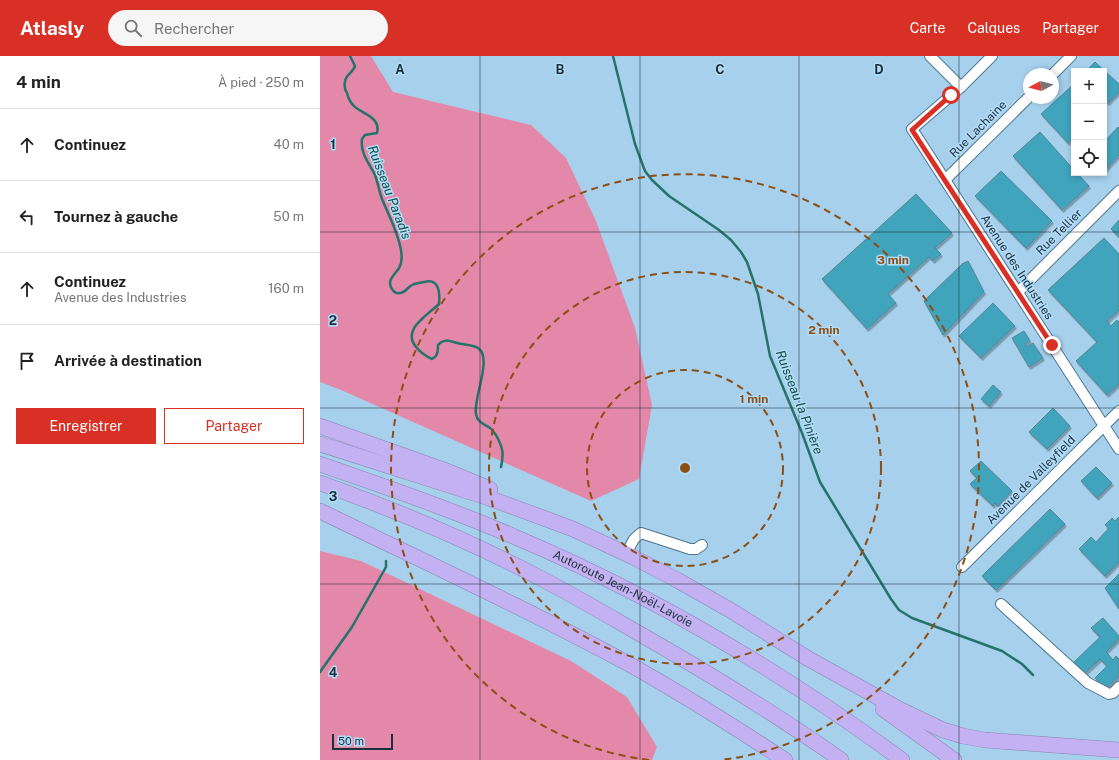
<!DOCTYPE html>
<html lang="fr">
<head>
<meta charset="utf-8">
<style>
  body { margin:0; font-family:"Public Sans",sans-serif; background:#f6f6f6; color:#222 }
  .controls { position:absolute; right:12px; top:12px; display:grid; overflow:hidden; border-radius:0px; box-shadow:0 2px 6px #0003 }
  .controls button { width:36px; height:36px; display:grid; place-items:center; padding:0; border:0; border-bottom:1px solid #e0e0e0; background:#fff; color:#222; font:20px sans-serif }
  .compass { position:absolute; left:703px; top:12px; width:36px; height:36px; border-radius:50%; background:#fff; box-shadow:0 2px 6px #0003; rotate:263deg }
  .scale { position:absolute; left:12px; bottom:10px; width:61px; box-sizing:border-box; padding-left:4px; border:2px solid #1e2f3a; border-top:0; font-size:11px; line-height:14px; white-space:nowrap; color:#1e2f3a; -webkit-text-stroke:3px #b2ddfa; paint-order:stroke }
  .stop { position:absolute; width:12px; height:12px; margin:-9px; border:3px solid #d93025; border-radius:50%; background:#fff }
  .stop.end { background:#d93025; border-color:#fff; box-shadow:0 1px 4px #0008 }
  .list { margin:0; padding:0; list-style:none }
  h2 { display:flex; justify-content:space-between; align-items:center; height:52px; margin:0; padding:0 16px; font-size:17px }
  h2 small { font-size:13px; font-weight:400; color:#767676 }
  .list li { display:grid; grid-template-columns:26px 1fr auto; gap:12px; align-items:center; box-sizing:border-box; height:72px; padding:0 16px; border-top:1px solid #e0e0e0 }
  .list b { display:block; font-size:15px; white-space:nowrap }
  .list p { margin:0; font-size:13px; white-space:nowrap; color:#767676 }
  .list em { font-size:13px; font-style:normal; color:#767676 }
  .actions { display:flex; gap:8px; padding:12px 16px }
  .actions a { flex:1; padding:9px 0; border:1px solid #d93025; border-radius:0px; text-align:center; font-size:14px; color:#d93025 }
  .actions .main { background:#d93025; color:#fff }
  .icon { flex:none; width:22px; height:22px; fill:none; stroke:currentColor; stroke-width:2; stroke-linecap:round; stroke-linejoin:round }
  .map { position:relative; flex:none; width:799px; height:704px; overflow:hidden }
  header { display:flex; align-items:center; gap:24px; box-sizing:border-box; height:56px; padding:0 20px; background:#d93025; color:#fff }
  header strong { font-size:19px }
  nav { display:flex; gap:22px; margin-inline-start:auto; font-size:14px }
  .search { width:280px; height:36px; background:#f6f6f6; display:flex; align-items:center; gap:10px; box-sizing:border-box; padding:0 14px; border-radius:22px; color:#767676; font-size:15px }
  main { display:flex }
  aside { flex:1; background:#fff }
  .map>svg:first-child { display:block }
  .green { fill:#e488a9 }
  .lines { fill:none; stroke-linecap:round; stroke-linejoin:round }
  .stream { stroke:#25746a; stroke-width:2.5 }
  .building { fill:#3fa4bd; stroke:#528695; filter:url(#shadow) }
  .minor-casing { stroke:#4d758e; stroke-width:12 }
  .highway-casing { stroke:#8a84b2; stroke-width:16 }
  .minor { stroke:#fff; stroke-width:10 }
  .highway { stroke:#c4b1f2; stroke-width:15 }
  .route { stroke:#d93025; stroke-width:5 }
  .grid { fill:none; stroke:#1e2f3a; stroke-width:1; stroke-opacity:0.55 }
  .ring { fill:none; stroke:#8c4e13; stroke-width:2; stroke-dasharray:7 5 }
  .labels { text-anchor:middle; stroke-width:3; stroke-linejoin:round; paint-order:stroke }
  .street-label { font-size:12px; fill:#1e2f3a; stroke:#b2ddfa }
  .water-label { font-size:13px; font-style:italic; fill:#154e43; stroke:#b2ddfa }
  .grid-label { font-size:13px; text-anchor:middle; font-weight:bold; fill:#1e2f3a; stroke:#b2ddfa; stroke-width:3; stroke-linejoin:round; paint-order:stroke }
  .centre { fill:#8c4e13; stroke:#b2ddfa; stroke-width:2 }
  .ring-label { font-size:12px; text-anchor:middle; font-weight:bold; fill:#8c4e13; stroke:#b2ddfa; stroke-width:3; stroke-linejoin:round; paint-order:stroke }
</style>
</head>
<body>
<header>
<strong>Atlasly</strong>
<div class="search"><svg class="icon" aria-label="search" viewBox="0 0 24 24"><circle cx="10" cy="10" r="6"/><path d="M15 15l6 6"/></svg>Rechercher</div>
<nav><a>Carte</a><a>Calques</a><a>Partager</a></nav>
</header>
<main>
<aside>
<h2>4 min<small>À pied · 250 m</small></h2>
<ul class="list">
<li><svg class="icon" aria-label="ahead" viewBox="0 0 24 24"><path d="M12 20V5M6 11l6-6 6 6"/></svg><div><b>Continuez</b></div><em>40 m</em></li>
<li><svg class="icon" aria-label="left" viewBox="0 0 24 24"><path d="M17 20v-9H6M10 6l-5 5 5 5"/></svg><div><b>Tournez à gauche</b></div><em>50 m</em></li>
<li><svg class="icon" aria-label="ahead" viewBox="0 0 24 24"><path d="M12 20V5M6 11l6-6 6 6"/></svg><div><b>Continuez</b><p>Avenue des Industries</p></div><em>160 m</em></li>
<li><svg class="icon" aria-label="arrive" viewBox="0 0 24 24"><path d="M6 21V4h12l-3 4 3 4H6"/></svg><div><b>Arrivée à destination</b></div></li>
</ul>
<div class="actions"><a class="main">Enregistrer</a><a>Partager</a></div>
</aside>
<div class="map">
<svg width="799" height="704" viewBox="0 0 799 704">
  <defs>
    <filter id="shadow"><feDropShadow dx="1.5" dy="2.5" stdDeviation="0" flood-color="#0004"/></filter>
  </defs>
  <rect width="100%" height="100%" fill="#a6d0ec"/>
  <!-- green -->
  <g class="green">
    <polygon points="0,0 51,0 73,36 211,69 246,102 276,165 315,272 332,349 319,423 271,445 21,334 0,326"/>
    <polygon points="0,495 41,505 251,605 307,641 337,691 332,704 0,704"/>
  </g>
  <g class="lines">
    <!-- stream -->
    <g class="stream">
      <path d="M30,0L35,10C33,16 26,19 25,25C24,30 25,34 27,37C28,41 30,46 33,49C41,58 61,60 57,77L45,79L42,83C40,97 49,107 55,119C58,127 59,135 62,143C69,160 78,176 81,194C82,200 82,207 79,212C75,219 66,224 72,233C74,236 77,238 80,237C85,237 88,231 92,229C96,227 100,227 104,226C119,222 120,236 119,248C108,259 80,274 97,292C100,296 107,301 112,303C118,300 118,295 118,289C124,282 130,285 137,287C144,289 152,288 158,292C173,302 153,342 156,358C157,366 164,368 170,372C173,374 174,377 176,379C183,392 184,397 181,411"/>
      <polyline points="293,0 315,88 325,115 332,124 349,140 399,174 411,184 421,196 427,206 438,238 450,300 482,377 500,426 571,543 579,554 592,562 682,595 702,608 713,619"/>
      <polyline points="0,616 32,571 66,511 66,505"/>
    </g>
  </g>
  <!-- building -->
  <g class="building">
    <polygon points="775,6 799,28 799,36 788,47 784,44 784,15 766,15"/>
    <polygon points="754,28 754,82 748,87 721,58"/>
    <polygon points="798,71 799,72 799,99 784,115 784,86"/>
    <polygon points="720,76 754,114 754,117 757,117 769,130 742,154 693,100"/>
    <polygon points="681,115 732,165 706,192 655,140"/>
    <polygon points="596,138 632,177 615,192 621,198 613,205 609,201 568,238 576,247 547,273 502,223"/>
    <polygon points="799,164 799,181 791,173"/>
    <polygon points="784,182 799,198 799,254 787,265 791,270 797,264 799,266 799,328 787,339 756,305 777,286 728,234"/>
    <polygon points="648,205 664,236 623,279 604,245 642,208"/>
    <polygon points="673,247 695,270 661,302 639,280"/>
    <polygon points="704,275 710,285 705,288 707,291 713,287 723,302 709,311 692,282"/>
    <polygon points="673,329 681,336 669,350 661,343"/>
    <polygon points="733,352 750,370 727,393 709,376"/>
    <polygon points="661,405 692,435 678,450 675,447 673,450 650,428 657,422 650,415"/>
    <polygon points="776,411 792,427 777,442 761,425"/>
    <polygon points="730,453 745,468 676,534 662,520"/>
    <polygon points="799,461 799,506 785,520 759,493 771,481 776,486 789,472 785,469 792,462 795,465"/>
    <polygon points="799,518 799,553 785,532"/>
    <polygon points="783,562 799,580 799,583 786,596 793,604 796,600 799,603 799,620 785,633 775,622 787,610 780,603 763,619 753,607 780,581 771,572"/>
  </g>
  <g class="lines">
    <defs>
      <g id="minor">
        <polyline points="610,0 641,31 592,73 799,393"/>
        <polyline points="733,18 751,0"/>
        <polyline points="641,31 672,0"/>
        <polyline points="625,124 709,41"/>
        <polyline points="698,236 799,135"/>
        <polyline points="306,498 314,483 321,477 370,493 376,493 382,489"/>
        <polyline points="642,511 799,355"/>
        <polyline points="681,548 768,627 789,638 793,637 799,631"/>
      </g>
      <g id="highway">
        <polyline points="0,370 124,414 170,433"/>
        <polyline points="0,388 169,442 253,473 313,501 357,524 410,554 487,602 579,653 623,674 643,680 665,684 799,694"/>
        <path id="s1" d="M0,408C65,431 131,453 195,481C332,539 462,616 582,704"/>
        <path d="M0,427C76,454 150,485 222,523C257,541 292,562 327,582C393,620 459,660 521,704"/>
        <path d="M0,455C103,505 207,553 307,607C361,637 413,670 465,704"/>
        <polyline points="563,653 634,704"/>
      </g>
    </defs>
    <!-- minor casing -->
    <use href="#minor" class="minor-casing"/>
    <!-- highway casing -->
    <use href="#highway" class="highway-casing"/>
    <!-- minor -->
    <use href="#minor" class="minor"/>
    <!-- highway -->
    <use href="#highway" class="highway"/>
  </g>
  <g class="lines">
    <!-- route -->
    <polyline class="route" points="631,39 592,74 732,289"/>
  </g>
  <!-- grid -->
  <path class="grid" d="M160,0V704M320,0V704M479,0V704M639,0V704M0,176H799M0,352H799M0,528H799"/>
  <!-- distance rings -->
  <g class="ring">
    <circle cx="365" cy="412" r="98"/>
    <circle cx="365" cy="412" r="196"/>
    <path d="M329 704A294 294 0 1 1 401 704"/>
  </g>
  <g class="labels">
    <!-- street labels -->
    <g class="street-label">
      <text transform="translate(658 73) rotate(-45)" y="4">Rue Lachaine</text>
      <text transform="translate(739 176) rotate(-45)" y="4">Rue Tellier</text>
      <text transform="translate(697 211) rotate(57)" y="4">Avenue des Industries</text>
      <text transform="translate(711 424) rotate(-45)" y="4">Avenue de Valleyfield</text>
      <text dy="4" stroke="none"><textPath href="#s1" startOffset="328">Autoroute Jean-Noël-Lavoie</textPath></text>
    </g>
    <!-- water labels -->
    <g class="water-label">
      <text transform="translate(70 136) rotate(69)" y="5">Ruisseau Paradis</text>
      <text transform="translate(480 346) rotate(69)" y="5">Ruisseau la Pinière</text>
    </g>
  </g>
  <g class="grid-label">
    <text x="80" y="18">A</text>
    <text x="240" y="18">B</text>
    <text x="400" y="18">C</text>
    <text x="559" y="18">D</text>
    <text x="13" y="93">1</text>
    <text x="13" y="269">2</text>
    <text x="13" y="445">3</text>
    <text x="13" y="621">4</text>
  </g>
  <circle cx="365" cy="412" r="6" class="centre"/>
  <g class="ring-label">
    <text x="573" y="208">3 min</text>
    <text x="504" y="278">2 min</text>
    <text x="434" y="347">1 min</text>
  </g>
</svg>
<div class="controls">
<button>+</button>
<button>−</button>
<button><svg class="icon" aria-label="locate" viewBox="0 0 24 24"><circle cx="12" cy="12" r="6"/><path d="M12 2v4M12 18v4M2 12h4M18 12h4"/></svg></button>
</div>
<svg class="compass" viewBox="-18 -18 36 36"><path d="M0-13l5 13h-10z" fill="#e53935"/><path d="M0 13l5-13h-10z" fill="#767676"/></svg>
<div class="scale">50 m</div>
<div class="stop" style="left:631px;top:39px"></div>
<div class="stop end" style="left:732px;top:289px"></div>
</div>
</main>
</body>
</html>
